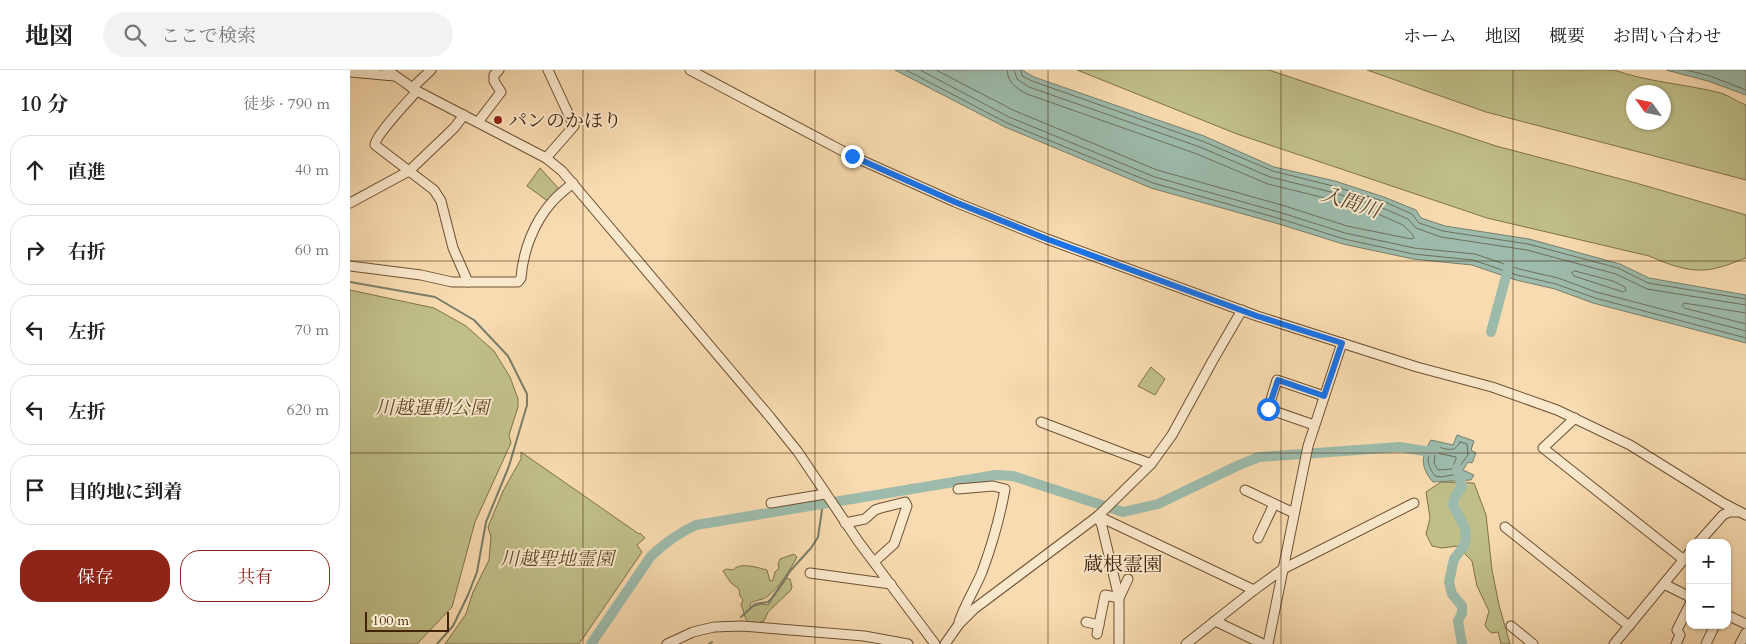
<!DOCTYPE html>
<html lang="ja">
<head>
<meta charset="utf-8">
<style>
  body { margin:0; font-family:Cardo,"Noto Serif JP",serif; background:#f2f2f2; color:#222 }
  .controls { position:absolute; right:15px; bottom:15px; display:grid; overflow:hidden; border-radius:10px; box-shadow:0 1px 4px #0004 }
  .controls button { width:45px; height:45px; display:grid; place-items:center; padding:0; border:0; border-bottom:1px solid #e0e0e0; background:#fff; color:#222; font:25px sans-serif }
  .compass { position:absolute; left:1276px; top:15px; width:45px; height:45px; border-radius:50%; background:#fff; box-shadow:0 1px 4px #0004; rotate:303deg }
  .scale { position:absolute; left:15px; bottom:12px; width:84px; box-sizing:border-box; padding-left:5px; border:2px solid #402308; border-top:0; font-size:14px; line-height:18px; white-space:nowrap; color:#402308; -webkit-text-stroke:4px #fae8cc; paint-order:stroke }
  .stop { position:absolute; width:15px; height:15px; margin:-11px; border:4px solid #1a73e8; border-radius:50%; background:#fff }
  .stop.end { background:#1a73e8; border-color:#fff; box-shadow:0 1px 5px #0008 }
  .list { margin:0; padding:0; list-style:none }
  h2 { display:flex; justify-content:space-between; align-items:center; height:65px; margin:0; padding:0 20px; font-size:21px }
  h2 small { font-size:16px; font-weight:400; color:#767676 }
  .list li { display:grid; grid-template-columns:32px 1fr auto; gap:15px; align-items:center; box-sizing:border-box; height:70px; margin:0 10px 10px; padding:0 10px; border:1px solid #e0e0e0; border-radius:20px }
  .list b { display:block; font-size:19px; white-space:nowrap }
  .list em { font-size:16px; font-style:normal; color:#767676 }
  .actions { display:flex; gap:10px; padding:15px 20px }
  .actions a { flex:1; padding:11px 0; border:1px solid #8f2418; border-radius:20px; text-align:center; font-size:18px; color:#8f2418 }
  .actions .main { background:#8f2418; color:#fff }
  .icon { flex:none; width:28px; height:28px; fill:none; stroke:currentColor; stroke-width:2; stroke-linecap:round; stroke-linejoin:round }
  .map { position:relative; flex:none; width:1396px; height:574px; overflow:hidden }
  header { display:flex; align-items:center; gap:30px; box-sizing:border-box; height:70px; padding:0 25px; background:#fff; border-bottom:1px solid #e0e0e0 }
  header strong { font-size:24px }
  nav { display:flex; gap:28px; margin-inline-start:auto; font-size:18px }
  .search { width:350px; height:45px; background:#f2f2f2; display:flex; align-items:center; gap:12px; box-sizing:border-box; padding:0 18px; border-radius:28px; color:#767676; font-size:19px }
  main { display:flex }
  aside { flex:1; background:#fff }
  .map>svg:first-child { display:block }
  .green { fill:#c0bf89; stroke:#807148; fill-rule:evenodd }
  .water { fill:#9dbbac; stroke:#787e6a }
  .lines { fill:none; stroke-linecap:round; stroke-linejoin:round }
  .shore { stroke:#6e6f5a; stroke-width:1 }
  .stream { stroke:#787e6a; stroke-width:2 }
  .river { stroke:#9dbbac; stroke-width:10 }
  .minor-casing { stroke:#6e5132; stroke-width:11 }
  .minor { stroke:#fae8cc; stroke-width:9 }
  .route { stroke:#1a73e8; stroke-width:6 }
  .grid { fill:none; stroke:#402308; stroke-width:1; stroke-opacity:0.55 }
  .poi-dot { fill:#8f2418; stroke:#fae8cc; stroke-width:2 }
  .labels { text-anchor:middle; stroke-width:4; stroke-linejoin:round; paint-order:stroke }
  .poi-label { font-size:19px; fill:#402308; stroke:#fae8cc; text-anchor:start }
  .park-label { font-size:19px; font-style:italic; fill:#604a28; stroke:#fae8cc }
  .water-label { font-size:20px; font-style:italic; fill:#574931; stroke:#fae8cc }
  .neighbourhood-label { font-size:20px; fill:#402308; stroke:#fae8cc }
</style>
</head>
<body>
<header>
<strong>地図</strong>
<div class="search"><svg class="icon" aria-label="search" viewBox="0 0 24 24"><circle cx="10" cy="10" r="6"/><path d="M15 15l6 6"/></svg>ここで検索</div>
<nav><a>ホーム</a><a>地図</a><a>概要</a><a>お問い合わせ</a></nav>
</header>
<main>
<aside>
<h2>10 分<small>徒歩 · 790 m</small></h2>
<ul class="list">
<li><svg class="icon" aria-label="ahead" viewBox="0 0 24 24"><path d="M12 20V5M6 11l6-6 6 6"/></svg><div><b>直進</b></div><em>40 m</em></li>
<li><svg class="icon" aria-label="right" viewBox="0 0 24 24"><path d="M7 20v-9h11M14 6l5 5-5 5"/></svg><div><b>右折</b></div><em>60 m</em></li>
<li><svg class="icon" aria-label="left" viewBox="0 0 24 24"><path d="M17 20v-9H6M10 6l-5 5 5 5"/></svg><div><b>左折</b></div><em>70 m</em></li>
<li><svg class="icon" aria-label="left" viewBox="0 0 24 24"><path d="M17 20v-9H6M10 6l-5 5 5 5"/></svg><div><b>左折</b></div><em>620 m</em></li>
<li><svg class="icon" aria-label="arrive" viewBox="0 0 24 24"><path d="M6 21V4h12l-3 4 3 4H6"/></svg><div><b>目的地に到着</b></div></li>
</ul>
<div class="actions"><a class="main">保存</a><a>共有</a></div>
</aside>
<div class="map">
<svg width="1396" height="574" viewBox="0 0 1396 574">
  <rect width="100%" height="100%" fill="#f8dbb0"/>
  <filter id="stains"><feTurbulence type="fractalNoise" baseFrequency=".004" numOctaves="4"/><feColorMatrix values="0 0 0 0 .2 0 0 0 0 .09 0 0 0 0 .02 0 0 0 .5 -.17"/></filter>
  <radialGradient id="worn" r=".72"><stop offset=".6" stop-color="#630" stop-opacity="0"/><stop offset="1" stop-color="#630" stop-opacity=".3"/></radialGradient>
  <!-- green -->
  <g class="green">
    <path d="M727,0H919L1146,76L1286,113L1396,145V188C1387,191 1379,195 1370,197C1345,205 1322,196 1299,186L1137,148L887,64Z"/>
    <path d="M1017,0H1264C1298,12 1335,14 1371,23C1380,26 1387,32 1396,35V110L1136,42ZM1284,22H1314V52H1284Z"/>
    <polygon points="190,98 210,120 199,132 177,116"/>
    <polygon points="0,220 84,238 116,256 144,281 160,307 168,329 168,337 159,365 161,373 125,452 102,537 67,574 0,574"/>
    <polygon points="801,297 815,309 805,325 788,316"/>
    <polygon points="171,382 289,464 290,463 295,468 287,475 292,482 229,574 95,574 116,544 123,522 139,490 141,467 138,457 153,421 171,389"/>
    <polygon points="1091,412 1124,413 1136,445 1142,500 1149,535 1160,574 1151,574 1148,562 1142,563 1138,560 1135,555 1139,541 1127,516 1122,491 1107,476 1092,478 1082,476 1076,464 1080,448 1076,422"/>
    <path d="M444,484L447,487C440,500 430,516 418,526C412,531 405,529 400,534L401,537L412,534L418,535L437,508L440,509L442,517L441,520L418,542L414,551C393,559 397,548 391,535L393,530L390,526L389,519L381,513L373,501L376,499L383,500C390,492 406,497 417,500L420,511L423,510L425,502L429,498L428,494L430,489Z"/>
  </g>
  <!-- water -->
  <g class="water">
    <polygon points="545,0 672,0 684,7 854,66 924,97 985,111 1034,127 1066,140 1071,148 1095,156 1179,169 1270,194 1299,208 1396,225 1396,273 1243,233 1205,219 1166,210 1122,195 1063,189 993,174 929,154 801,118 655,57"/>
    <polygon points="1316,0 1396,0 1396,25 1358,11"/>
    <path d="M1107,365L1124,371L1121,380L1126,383L1122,393L1118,392L1113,400L1124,405L1121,410L1083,412C1070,397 1071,386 1081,370L1103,375Z"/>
  </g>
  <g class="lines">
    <!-- shore -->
    <g class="shore">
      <polyline points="556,0 657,53 803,113 931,149 994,169 1063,184 1123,190 1167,205 1206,214 1245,228 1396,268"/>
      <polyline points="570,0 659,47 805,107 932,143 995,163 1064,178 1125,184 1169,199 1208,208 1246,222 1396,261"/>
      <path d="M586,0L663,40L807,100L935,136L997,156L1061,169L1064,168L1063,165L1053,155L1028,144L979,129L918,114L847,84L677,24C666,18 658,13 657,0"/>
      <polyline points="664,0 667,9 679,17 850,77 920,107 981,122 1030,137 1058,149 1066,158 1091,167 1177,180 1266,204 1297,219 1396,235"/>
      <polyline points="671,0 672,6 682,11 852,71 923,101 983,116 1033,131 1062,144 1069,153 1093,161 1178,174 1268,198 1298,213 1396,229"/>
      <polyline points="1336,0 1360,6 1396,20"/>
      <polygon points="1225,201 1263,211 1275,217 1276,220 1273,222 1224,206 1222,203"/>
      <polyline points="1396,243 1334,233 1332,236 1334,238 1396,254"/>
      <path d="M1110,372L1117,374L1118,385L1109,397L1108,404L1091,407L1085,406C1078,396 1075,388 1083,377C1094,376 1103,386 1110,372Z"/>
      <polygon points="1087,383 1106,387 1106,389 1102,399 1088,400 1084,393 1085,385"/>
    </g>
    <!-- stream -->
    <g class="stream">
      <polyline points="0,212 85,227 124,250 158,286 177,324 177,335 159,396 136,452 127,502 118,525 103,556 87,574"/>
      <polyline points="391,547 405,534 418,532 421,529 441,500 461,478 468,467 473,433"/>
      <polyline points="359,574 362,572"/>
    </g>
    <!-- river -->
    <g class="river">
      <polyline points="1141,262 1159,195"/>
      <polyline points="1107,398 1112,417 1105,426 1103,435 1115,458 1116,468 1114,476 1104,489 1099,512 1102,524 1112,536 1112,543 1108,551 1112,574"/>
      <path d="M241,574L301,486C315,473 328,463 346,455L646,405L663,406L773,442L808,434L889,395L909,387L1050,377L1074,381L1086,380"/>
    </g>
    <defs>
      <g id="minor">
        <polyline points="37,0 67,21 196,88 212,101 420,347 448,382 508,471 585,574"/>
        <polyline points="340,0 502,86 605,132 697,169 907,246 1067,297 1142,317 1207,340 1280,375 1373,433 1396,445"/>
        <polyline points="0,2 44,6"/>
        <polyline points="62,18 81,0"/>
        <path d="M67,21C59,30 25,66 25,75L84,120L91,131L103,178L118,212"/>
        <polyline points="128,52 151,22 144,11 144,5 149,0"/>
        <polyline points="196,88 224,56 198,0"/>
        <polyline points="0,133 59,101 104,58 114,45"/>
        <path d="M0,196L71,205L102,212H168L171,208C173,181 184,152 202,132C208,125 216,119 223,113"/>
        <polyline points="1225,348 1193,378 1334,490"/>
        <polyline points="691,352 801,394"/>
        <polyline points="964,355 918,339 927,310 974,326"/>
        <path d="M608,419L643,416L655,419C650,447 642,475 632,502C625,519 615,534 609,552"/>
        <polyline points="895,420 944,443"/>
        <polyline points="421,433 475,424"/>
        <polyline points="748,446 904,520"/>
        <polyline points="748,446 752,456 769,528 769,574"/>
        <polyline points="495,453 515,449 525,440 531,438 555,432 557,436 544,474 524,492"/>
        <polyline points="1155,457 1279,556"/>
        <polyline points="908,468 924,434"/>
        <polyline points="1348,473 1373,445 1379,442 1390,442"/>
        <polyline points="460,503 541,514"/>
        <polyline points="1314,514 1340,527"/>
        <polyline points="1377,545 1396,554"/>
        <polyline points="865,551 913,574"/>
        <polyline points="736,552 749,555"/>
        <polyline points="1161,556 1183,574"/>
        <polyline points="747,564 755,525 769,528 778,509"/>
        <polyline points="317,574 343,562 364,557 392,556 514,566 558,574"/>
        <polyline points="595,574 609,554 624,539 748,446 801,394 822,365 863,290 892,240"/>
        <polyline points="836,574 904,520 933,499 1064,433"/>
        <polyline points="918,574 958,376 992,273"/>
        <polyline points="1264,574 1340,482"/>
        <polyline points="1326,574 1330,565 1327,560 1340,534"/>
        <polyline points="1356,574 1365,555"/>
        <polyline points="1390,574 1396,563"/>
      </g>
    </defs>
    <!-- minor casing -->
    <use href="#minor" class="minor-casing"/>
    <!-- minor -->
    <use href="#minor" class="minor"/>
  </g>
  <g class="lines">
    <!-- route -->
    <polyline class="route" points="502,86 605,132 697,169 907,246 992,273 974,326 928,310 918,339"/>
  </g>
  <!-- grid -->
  <path class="grid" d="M233,0V574M465,0V574M698,0V574M931,0V574M1163,0V574M0,191H1396M0,383H1396"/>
  <!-- markers -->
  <circle class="poi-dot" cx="148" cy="50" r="5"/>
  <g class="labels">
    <!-- poi labels -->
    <g class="poi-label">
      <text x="158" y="57">パンのかほり</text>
    </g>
    <!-- park labels -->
    <g class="park-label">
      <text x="82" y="344">川越運動公園</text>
      <text x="207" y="495">川越聖地霊園</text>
    </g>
    <!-- water labels -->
    <g class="water-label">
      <text transform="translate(1001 132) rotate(18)" y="7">入間川</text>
    </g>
    <!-- neighbourhood labels -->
    <g class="neighbourhood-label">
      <text x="773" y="501">蔵根霊園</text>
    </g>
  </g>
  <rect width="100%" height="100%" filter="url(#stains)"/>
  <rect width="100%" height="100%" fill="url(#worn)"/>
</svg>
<div class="controls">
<button>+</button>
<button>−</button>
</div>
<svg class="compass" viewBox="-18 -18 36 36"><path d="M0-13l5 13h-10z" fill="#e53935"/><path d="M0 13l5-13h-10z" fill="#767676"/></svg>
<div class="scale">100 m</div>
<div class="stop" style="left:918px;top:339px"></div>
<div class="stop end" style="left:502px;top:86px"></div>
</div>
</main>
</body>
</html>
